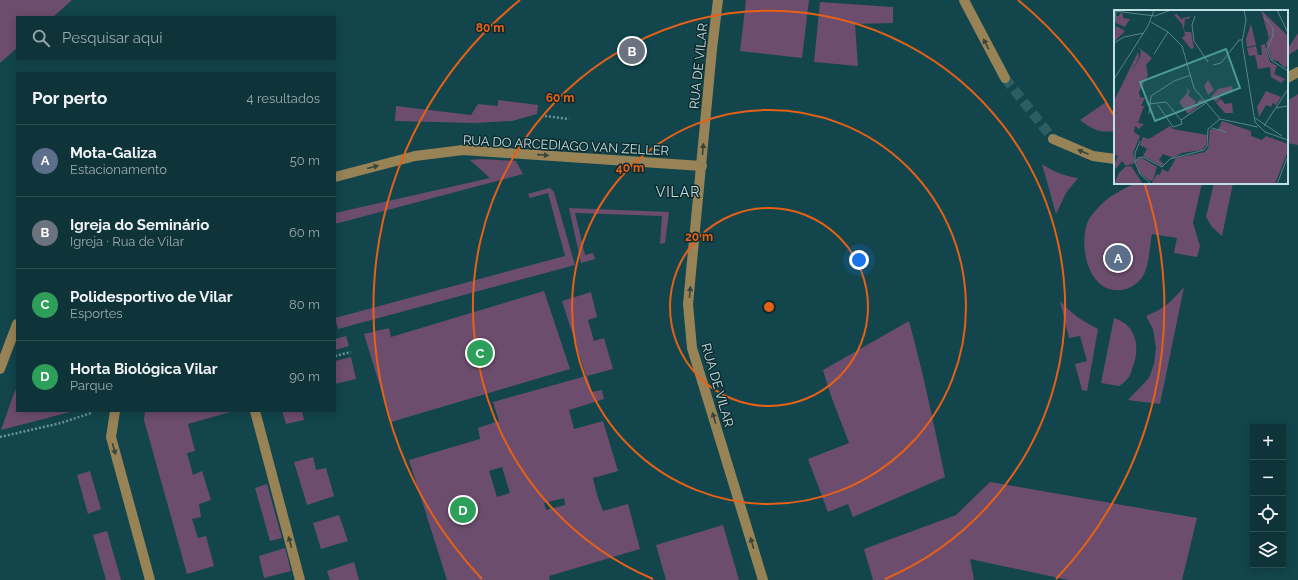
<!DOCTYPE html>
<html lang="pt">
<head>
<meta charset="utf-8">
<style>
  body { margin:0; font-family:Raleway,sans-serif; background:#173c41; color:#f1f3f6 }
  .controls { position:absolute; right:12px; bottom:12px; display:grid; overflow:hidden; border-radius:0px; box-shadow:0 2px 10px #0003 }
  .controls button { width:36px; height:36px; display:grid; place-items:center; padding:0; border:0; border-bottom:1px solid #2e4f53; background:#0e3439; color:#f1f3f6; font:20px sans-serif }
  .you { position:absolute; left:859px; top:260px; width:14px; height:14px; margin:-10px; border:3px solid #fff; border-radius:50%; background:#1a73e8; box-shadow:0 0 0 6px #1a73e833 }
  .badge { display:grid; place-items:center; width:26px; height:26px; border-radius:50%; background:#90b9f0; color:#fff; font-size:13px; font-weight:700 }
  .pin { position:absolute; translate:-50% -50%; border:2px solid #fff; box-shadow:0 1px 4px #0006 }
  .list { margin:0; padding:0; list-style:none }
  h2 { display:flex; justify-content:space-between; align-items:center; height:52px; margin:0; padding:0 16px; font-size:17px }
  h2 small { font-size:13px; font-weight:400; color:#9baaae }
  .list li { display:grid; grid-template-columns:26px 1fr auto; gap:12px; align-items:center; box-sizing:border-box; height:72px; padding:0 16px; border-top:1px solid #2e4f53 }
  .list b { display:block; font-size:15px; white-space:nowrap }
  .list p { margin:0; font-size:13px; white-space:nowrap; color:#9baaae }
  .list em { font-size:13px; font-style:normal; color:#9baaae }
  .icon { flex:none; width:22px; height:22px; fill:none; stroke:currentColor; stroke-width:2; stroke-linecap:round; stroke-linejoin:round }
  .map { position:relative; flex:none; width:1298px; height:580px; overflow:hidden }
  .search { position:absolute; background:#0e3439; box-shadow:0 2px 10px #0003; left:16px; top:16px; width:320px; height:44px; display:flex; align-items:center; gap:10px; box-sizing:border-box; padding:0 14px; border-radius:0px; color:#9baaae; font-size:15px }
  .panel { position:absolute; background:#0e3439; box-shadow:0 2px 10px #0003; left:16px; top:72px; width:320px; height:340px; border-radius:0px }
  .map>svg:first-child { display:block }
  .green { fill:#6c4d6d; fill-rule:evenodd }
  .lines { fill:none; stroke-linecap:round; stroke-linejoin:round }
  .minor-tunnel { stroke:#2c5d63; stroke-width:10; stroke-dasharray:10 5; stroke-linecap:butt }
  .path { stroke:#6b9499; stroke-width:2.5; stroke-dasharray:2 2; stroke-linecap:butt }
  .minor { stroke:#988357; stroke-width:10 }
  .oneway { fill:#37453a }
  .ring { fill:none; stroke:#e66017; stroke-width:2 }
  .labels { text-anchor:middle; stroke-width:3; stroke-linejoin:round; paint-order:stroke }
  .street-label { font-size:13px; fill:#c1e0e4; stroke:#0e2a2d }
  .neighbourhood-label { font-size:14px; letter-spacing:1px; fill:#c1e0e4; stroke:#0e2a2d }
  .inset-road { fill:none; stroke:#588489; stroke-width:1 }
  .view { fill:#4d9b97; fill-opacity:0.15; stroke:#4d9b97; stroke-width:2 }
  .inset-edge { fill:none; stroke:#c1e0e4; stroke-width:2 }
  .centre { fill:#e66017; stroke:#0e2a2d; stroke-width:2 }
  .ring-label { font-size:12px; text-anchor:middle; font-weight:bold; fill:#e66017; stroke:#0e2a2d; stroke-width:3; stroke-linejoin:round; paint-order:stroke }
</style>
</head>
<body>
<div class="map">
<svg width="1298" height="580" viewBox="0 0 1298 580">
  <rect width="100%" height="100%" fill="#12464c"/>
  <!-- green -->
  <g class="green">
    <polygon points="0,0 72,0 53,17 17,17 17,48 0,63"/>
    <polygon points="746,0 809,0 802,58 740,51"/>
    <polygon points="820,2 893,7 893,23 855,24 858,66 814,62"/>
    <polygon points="1298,33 1298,49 1287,56 1287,50"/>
    <polygon points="1298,94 1298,145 1287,143 1287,101"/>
    <polygon points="498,100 538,105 537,114 512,121 475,123 395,121 396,106 471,115 478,104 498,106"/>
    <path d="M1106,102L1115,114V131C1099,133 1093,130 1080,120Z"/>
    <polygon points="482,159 516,161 523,174 335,224 335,213 490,178 470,160"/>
    <path d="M1042,164C1054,172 1064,176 1078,178L1066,193L1056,214Z"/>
    <path d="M1135,183H1202L1193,223L1200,246L1197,257L1174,253L1177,238L1152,234C1149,247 1150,264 1143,276C1139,282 1133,287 1126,289C1090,299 1077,247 1088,221C1090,217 1094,212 1097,209C1107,197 1121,190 1135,183Z"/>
    <polygon points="1214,183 1233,183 1222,236 1212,227 1206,217"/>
    <polygon points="550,188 554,192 575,265 338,329 335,318 565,256 548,193 530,198 528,194 546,189"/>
    <polygon points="569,208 669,212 665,243 660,244 662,216 575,213 585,255 593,253 595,259 581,263"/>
    <path d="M1184,287L1160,404L1128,400L1149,378L1154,364L1156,348L1153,329L1146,316C1165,308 1171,302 1184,287Z"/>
    <polygon points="544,291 570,369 391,422 364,334 389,328 391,337"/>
    <path d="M591,292L597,317L588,320L594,341L604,338L613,369L587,376L592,392L602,390L604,399L569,410L574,429L603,421L618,471L593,478L597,495L603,511L628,504L640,549L549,576L550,580H447L409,460L480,439L478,428L499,421L493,402L586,376L562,301ZM502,467L510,493L497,497L489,471ZM564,498L565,505L546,510L544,503Z"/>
    <path d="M1060,301C1072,314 1082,321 1098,329L1087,391L1082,390L1075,364L1087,361L1080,336L1069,338Z"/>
    <path d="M1114,318C1137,325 1141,349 1132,369C1131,372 1130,376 1128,378C1126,381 1122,384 1119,386L1101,383Z"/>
    <path d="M909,321C923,372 934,425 945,477L853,517L848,504L828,512L808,459L849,443L831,396L823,370Z"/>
    <polygon points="346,336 349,346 335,350 335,339"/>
    <polygon points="351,357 356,379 335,384 335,361"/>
    <polygon points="17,388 17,411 74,411 1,430 14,393"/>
    <polygon points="145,411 234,411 188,424 195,451 187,453 193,475 202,471 211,500 199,504 201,517 192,519 198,538 206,536 214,566 187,574 144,420"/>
    <polygon points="282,411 302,411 304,420 286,424"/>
    <polygon points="313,457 316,470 326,468 334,496 307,505 294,462"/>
    <polygon points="90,471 101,509 88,514 77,475"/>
    <polygon points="990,482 1197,518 1182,580 1068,580 970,559 974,580 873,580 864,549 956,515"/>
    <polygon points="267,484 282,538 270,541 255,488"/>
    <polygon points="339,515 348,541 321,549 313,523"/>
    <polygon points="723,525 739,580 666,580 656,545"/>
    <polygon points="107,531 121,580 106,580 93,535"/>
    <polygon points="285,548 291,571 264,578 259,556"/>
    <polygon points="354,562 359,580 330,580 327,571"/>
  </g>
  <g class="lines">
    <!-- minor-tunnel -->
    <polyline class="minor-tunnel" points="1005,78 1053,139"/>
    <!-- path -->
    <g class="path">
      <polyline points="545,116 569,119"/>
      <polyline points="335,356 351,352"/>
      <polyline points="0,437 61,423 91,413 92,414"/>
    </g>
    <!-- minor -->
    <g class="minor">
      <polyline points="718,0 712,49 688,304 692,348 763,580"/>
      <polyline points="964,0 967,6 1005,78"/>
      <polyline points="1287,78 1298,72"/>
      <polyline points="1053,139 1093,156 1115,159"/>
      <polyline points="335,177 415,156 463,150 702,166"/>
      <polyline points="0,369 17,324"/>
      <polyline points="115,411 111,437 150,580"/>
      <polyline points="255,411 300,580"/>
    </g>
  </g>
  <!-- one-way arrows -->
  <defs><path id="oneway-solid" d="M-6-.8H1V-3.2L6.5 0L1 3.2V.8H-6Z"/></defs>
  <g class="oneway">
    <use href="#oneway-solid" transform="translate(986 44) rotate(-118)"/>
    <use href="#oneway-solid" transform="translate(703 149) rotate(-85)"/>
    <use href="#oneway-solid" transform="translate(1083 152) rotate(-157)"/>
    <use href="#oneway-solid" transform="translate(543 155) rotate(4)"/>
    <use href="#oneway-solid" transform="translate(373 167) rotate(-15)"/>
    <use href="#oneway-solid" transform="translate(690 292) rotate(-84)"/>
    <use href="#oneway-solid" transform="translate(714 418) rotate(-107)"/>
    <use href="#oneway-solid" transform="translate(114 449) rotate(75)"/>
    <use href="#oneway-solid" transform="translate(290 542) rotate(-105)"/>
    <use href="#oneway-solid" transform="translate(752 543) rotate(-107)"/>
  </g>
  <!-- distance rings -->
  <g class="ring">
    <circle cx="769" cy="307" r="99"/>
    <circle cx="769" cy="307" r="197"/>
    <path d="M653 579A296 296 0 1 1 885 579"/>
    <path d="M482 579A395 395 0 0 1 520 0M1018 0A395 395 0 0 1 1114 116M1145 185A395 395 0 0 1 1056 579"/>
  </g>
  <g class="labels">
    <!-- street labels -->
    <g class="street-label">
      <text transform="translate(698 66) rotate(-84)" y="5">RUA DE VILAR</text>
      <text transform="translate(566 145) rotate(3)" y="5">RUA DO ARCEDIAGO VAN ZELLER</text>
      <text transform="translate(718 385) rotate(74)" y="5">RUA DE VILAR</text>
    </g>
    <!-- neighbourhood labels -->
    <g class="neighbourhood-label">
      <text x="678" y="197">VILAR</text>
    </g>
  </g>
  <!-- overview -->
  <g transform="translate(1114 10)">
    <rect width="174" height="174" fill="#12464c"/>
    <path d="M147,0L174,26V54L171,58L164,51L158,50L152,33L155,28ZM6,3L9,4V8L16,9L11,17L2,13V6H5ZM63,4L67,9L76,6L75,9H71L70,19L71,22H77L80,38L77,39L68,28L71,25L68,14L60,5ZM137,14L142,35L133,37L132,29ZM2,16L11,21L0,32V23ZM151,34L156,52L163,56L160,64L171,69L167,73L157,67L156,57L144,59L141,45L135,46L133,38L142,36L144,45H148L147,35ZM24,37L38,48L32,55L34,65L25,82L26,87L31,88L27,96H30L24,113L30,114L25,119L21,116L20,122L26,126L19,143L21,153L12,156L8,151L2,159L0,154L4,146L0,145V106L4,101L0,105V91L24,42L25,47L17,63L26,47L27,41ZM94,70L100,80L94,85L90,76ZM118,76L119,82L104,85L106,88L102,92L97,87L104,79ZM72,77L76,81L74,85L82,92L78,98L85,94L83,92L87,89L90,92L74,104L65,92L74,82ZM152,81L167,87L162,95L159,93L157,97L152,95L145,107L143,97ZM107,89L111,94L118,93L119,103H111L102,93ZM108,111L137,121V126L142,128L148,130L152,126L174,134V141L161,174H37L43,164L46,165L48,159L54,162L62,148L91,142L94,138L96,119L104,120ZM56,116L59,119L93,125L92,135L88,140L68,143L59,148L49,144L45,150L50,154L48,156L29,146L33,139L26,135L29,127L35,129ZM28,148L43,157L39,170L36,171L26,163L22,153L23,149ZM17,156L29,174H0L5,163L11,157Z" fill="#6c4d6d"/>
    <path class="inset-road" d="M130,0L132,10L128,32L141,112L151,122L174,130M163,0L174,23M0,1L41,6L57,0M81,6L78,15L80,31L94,52M150,7L159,18V26L153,39L157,50L174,61M37,12L54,22L68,36L80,78L106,109M0,21L2,1M0,33L10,27L30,23M40,44L54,22M99,55L107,53L125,30H128M0,69L34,16L40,0M35,94L52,92L67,110M44,95L59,117L68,114L67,110M162,98L174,96M35,104L37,86L60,71L77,65M141,108L168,126M106,109L144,117M67,110L92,93M150,116L174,79M98,118L112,122M26,131L21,143V152L26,164L37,174M21,152L24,148L29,147L48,157L56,149L90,140L93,136L94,119L106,109M163,174L174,146"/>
    <path class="view" d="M112,39L126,78L41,111L26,72Z"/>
    <rect width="174" height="174" class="inset-edge"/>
  </g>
  <circle cx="769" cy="307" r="6" class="centre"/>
  <g class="ring-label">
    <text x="490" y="32">80 m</text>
    <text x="560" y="102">60 m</text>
    <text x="630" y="172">40 m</text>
    <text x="699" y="241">20 m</text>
  </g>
</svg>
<div class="controls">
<button>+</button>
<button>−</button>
<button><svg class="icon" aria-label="locate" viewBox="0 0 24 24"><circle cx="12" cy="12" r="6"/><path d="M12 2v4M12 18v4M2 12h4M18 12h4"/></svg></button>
<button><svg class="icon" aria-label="layers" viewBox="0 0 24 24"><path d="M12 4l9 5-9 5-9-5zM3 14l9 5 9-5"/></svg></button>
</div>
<div class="you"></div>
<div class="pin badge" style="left:1118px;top:258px;background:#5c6f8a">A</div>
<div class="pin badge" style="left:632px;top:51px;background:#6b7280">B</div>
<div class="pin badge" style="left:480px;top:353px;background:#2e9e5b">C</div>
<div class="pin badge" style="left:463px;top:510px;background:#2e9e5b">D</div>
<div class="search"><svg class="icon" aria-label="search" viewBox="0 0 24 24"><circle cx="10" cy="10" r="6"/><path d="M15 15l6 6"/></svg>Pesquisar aqui</div>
<section class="panel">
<h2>Por perto<small>4 resultados</small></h2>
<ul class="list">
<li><span class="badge" style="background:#5c6f8a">A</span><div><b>Mota-Galiza</b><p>Estacionamento</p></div><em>50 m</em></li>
<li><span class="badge" style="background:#6b7280">B</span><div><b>Igreja do Seminário</b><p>Igreja · Rua de Vilar</p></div><em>60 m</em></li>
<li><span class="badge" style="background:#2e9e5b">C</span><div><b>Polidesportivo de Vilar</b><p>Esportes</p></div><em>80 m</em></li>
<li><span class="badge" style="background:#2e9e5b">D</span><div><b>Horta Biológica Vilar</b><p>Parque</p></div><em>90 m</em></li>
</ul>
</section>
</div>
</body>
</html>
